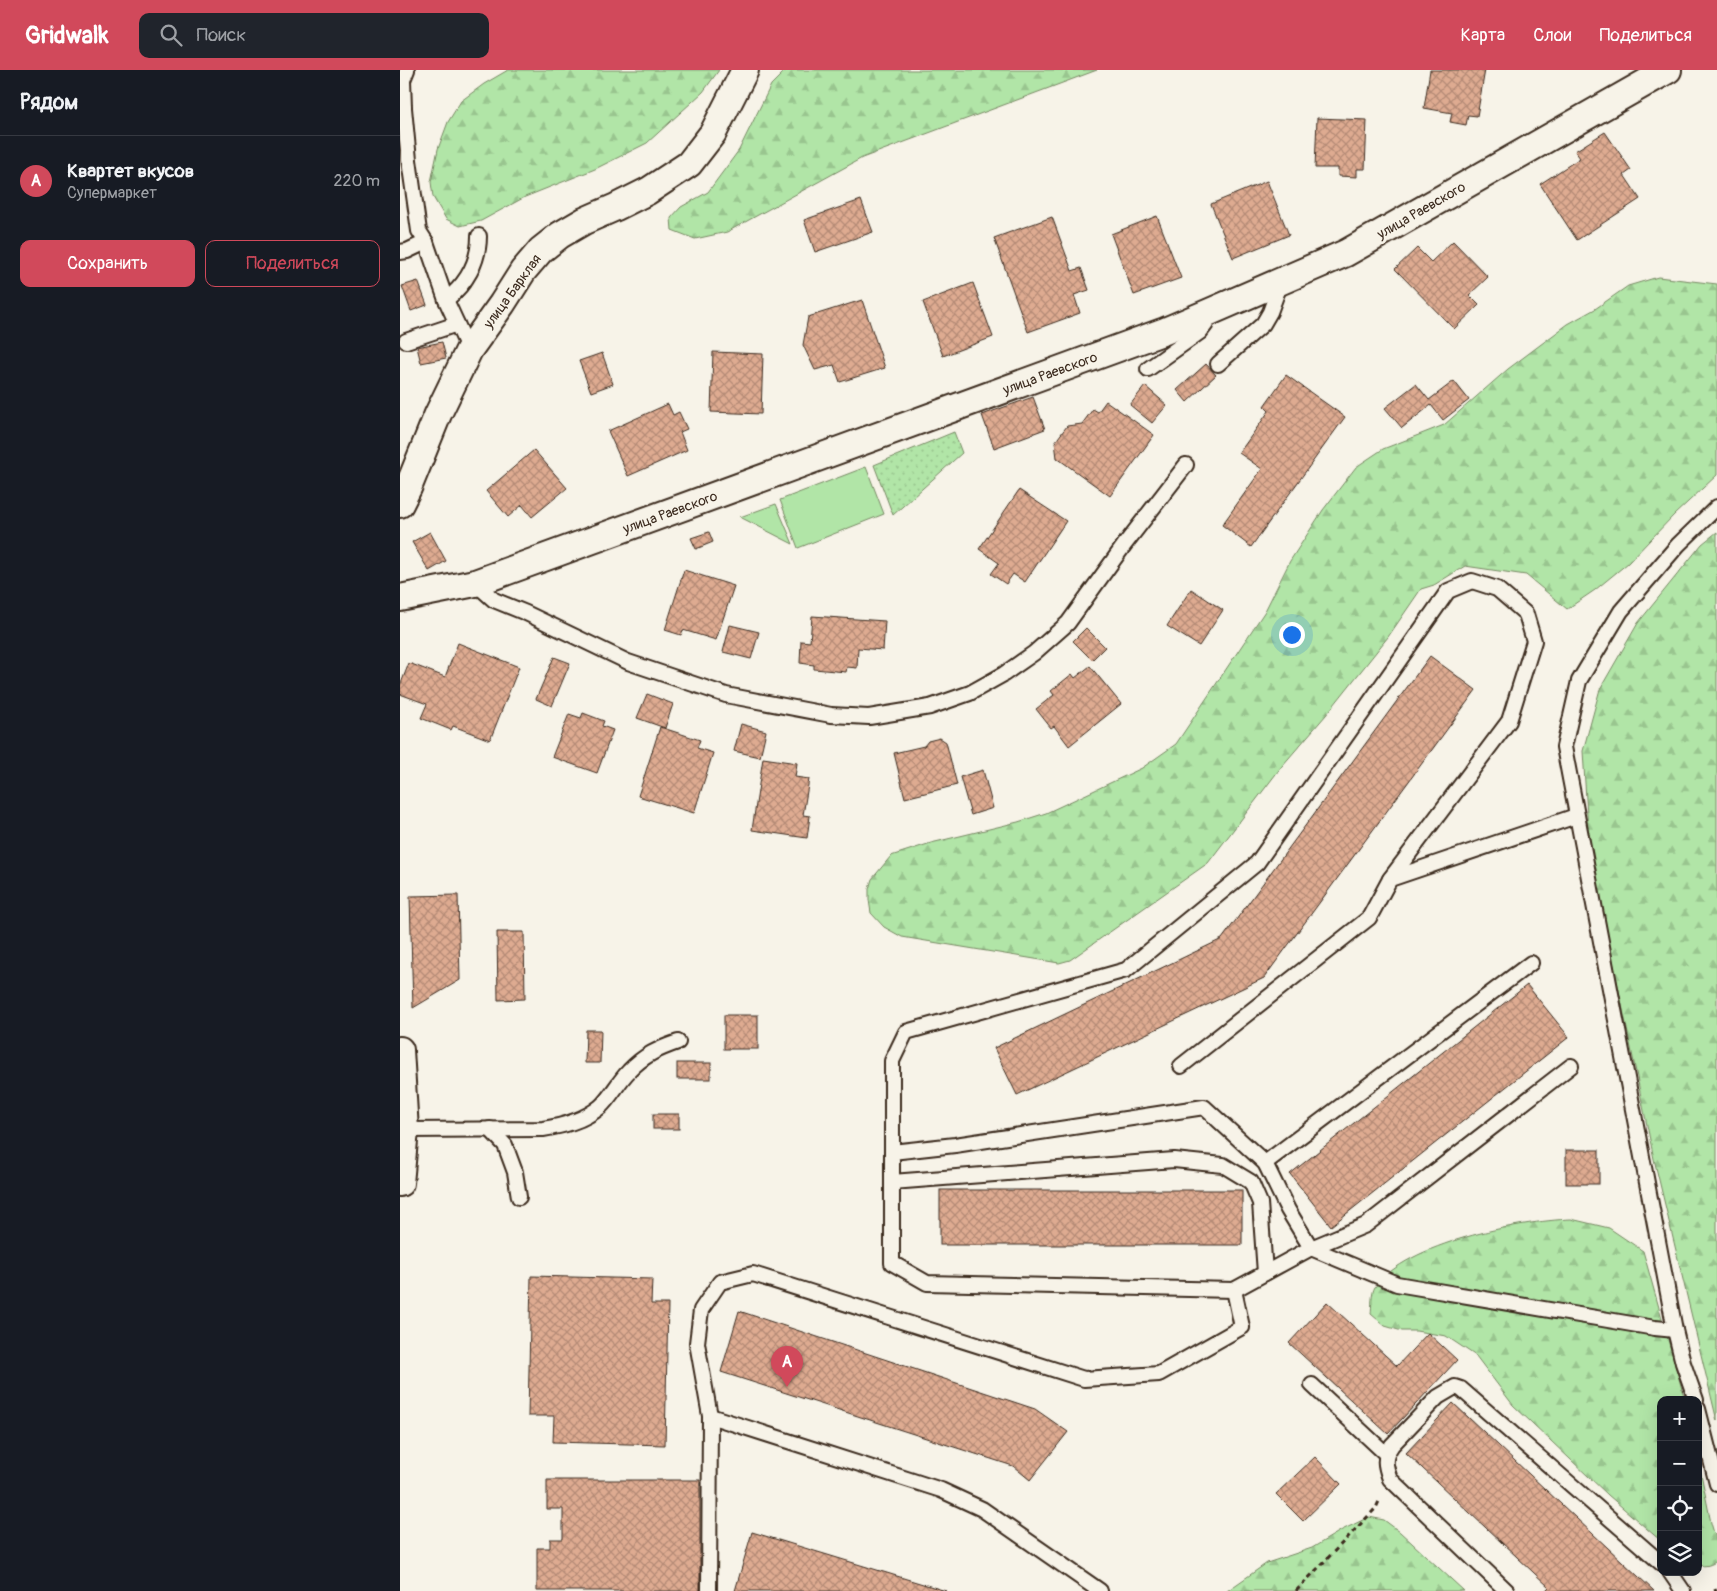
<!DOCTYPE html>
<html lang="ru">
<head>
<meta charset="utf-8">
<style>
  body { margin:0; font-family:Pangolin,sans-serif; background:#20242c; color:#f1f3f6 }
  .controls { position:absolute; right:15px; bottom:15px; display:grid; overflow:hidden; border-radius:10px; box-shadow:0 5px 20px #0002 }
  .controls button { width:45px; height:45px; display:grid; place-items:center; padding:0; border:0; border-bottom:1px solid #363941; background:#171b24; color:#f1f3f6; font:25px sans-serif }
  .you { position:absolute; left:891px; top:564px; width:18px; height:18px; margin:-12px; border:4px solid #fff; border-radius:50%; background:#1a73e8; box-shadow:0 0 0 8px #1a73e833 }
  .badge { display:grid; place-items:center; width:32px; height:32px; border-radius:50%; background:#d1495b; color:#fff; font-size:16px; font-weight:700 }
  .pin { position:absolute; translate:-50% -41px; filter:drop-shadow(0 1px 2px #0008) }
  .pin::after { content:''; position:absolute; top:26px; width:18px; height:15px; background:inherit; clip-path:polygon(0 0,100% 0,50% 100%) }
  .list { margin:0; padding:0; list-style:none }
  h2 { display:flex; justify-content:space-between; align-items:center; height:65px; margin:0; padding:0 20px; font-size:21px }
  h2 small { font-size:16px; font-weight:400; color:#9ea1a6 }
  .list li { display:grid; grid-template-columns:32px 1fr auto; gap:15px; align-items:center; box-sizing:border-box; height:90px; padding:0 20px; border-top:1px solid #363941 }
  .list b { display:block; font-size:19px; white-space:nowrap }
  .list p { margin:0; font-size:16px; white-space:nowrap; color:#9ea1a6 }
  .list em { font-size:16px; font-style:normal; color:#9ea1a6 }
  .actions { display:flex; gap:10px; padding:15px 20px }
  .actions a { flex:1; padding:11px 0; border:1px solid #d1495b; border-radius:10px; text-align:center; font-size:18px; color:#d1495b }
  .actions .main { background:#d1495b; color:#fff }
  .icon { flex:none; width:28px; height:28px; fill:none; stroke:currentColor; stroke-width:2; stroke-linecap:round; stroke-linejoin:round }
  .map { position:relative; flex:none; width:1317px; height:1521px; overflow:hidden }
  header { display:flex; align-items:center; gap:30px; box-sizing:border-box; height:70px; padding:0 25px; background:#d1495b; color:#fff }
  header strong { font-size:24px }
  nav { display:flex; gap:28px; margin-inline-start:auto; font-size:18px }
  .search { width:350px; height:45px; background:#20242c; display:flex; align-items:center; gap:12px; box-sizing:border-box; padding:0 18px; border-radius:10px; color:#9ea1a6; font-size:19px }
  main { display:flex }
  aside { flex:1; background:#171b24 }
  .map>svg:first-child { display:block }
  .grass { fill:#b1e5a7; stroke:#768862 }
  .forest { fill:url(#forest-firs); stroke:#768862 }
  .park { fill:url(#park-dots); stroke:#768862 }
  .building { fill:url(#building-cross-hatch); stroke:#3b2a1e }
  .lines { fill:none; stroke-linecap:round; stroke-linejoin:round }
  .lane-casing { stroke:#3b2a1e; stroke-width:18 }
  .street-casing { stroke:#3b2a1e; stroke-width:30 }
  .path { stroke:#3b2a1e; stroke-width:3; stroke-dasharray:5 4; stroke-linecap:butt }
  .lane { stroke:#f7f3e8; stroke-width:14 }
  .street { stroke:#f7f3e8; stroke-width:26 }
  .labels { text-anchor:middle; stroke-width:5; stroke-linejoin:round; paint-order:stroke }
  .street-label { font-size:14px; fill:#3b2a1e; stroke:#f7f3e8 }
</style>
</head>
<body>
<header>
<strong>Gridwalk</strong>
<div class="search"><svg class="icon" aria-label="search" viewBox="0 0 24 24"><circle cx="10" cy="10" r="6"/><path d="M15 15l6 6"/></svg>Поиск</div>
<nav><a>Карта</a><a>Слои</a><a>Поделиться</a></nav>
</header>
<main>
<aside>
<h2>Рядом<small></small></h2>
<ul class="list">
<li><span class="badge">A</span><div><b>Квартет вкусов</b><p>Супермаркет</p></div><em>220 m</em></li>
</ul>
<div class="actions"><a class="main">Сохранить</a><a>Поделиться</a></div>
</aside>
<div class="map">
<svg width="1317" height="1521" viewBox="0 0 1317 1521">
  <defs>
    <pattern id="forest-firs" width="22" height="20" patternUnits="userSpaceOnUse" patternTransform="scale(1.25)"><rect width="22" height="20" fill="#b1e5a7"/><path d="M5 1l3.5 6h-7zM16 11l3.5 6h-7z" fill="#99c58f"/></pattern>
    <pattern id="park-dots" width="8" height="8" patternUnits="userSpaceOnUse" patternTransform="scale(1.25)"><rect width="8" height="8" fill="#b1e5a7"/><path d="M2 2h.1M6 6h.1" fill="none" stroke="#99c58f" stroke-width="1.8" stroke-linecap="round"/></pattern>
    <pattern id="building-cross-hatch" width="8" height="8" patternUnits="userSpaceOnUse" patternTransform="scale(1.25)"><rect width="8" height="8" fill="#deab91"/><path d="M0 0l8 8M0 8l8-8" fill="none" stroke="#b58b76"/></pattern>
  </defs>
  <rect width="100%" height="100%" fill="#f7f3e8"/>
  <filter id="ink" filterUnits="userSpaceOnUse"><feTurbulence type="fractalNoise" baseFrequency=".02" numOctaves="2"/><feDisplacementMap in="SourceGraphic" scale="10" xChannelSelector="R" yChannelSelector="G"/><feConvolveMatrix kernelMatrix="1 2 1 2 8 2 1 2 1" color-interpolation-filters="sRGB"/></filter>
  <g filter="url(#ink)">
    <!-- grass -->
    <g class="grass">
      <polygon points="466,397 484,444 398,478 380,430"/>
      <polygon points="376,434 393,474 340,447"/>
    </g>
    <!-- forest -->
    <g class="forest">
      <polygon points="108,0 319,0 303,22 247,73 195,99 125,127 81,151 60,156 46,149 33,127 31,112 38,79 48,52 61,31 84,14"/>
      <polygon points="386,0 697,0 462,88 327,162 295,169 272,160 271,148 281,137 308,122 339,80 371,15"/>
      <polygon points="1258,207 1317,214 1317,405 1274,445 1228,493 1195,520 1167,539 1126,505 1065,496 1034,515 1021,519 988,567 926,645 882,696 808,793 670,890 659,893 502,867 484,857 471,843 469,830 469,819 472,809 491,786 531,773 618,752 646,743 742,698 776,674 865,541 890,491 923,440 956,397 983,379 1044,355 1108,299 1168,254 1195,239 1228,216"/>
      <polygon points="1317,462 1317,1351 1254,1089 1200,829 1188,761 1183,681 1200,619 1238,553 1302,474"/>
      <path d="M1171,1149L1209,1158L1243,1181L1285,1330H1261V1471L1208,1425L1113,1335L1076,1286L1046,1266L1016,1261H1002L985,1256L971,1244C972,1236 971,1223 975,1217C1007,1173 1119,1151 1171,1149Z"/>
      <path d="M1298,1389L1311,1453L1317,1473V1491C1311,1495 1306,1497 1298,1495Z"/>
      <polygon points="969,1447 984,1450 1000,1462 1064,1521 827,1521 867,1493 912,1478 942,1460"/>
    </g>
    <!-- park -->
    <polygon class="park" points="554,362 562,383 493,445 474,395"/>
    <!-- building -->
    <g class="building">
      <polygon points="1030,0 1085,0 1077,46 1068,45 1066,55 1050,52 1052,43 1024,38"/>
      <polygon points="917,48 967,50 965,99 957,99 957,107 938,106 938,98 915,98"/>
      <polygon points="1205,62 1231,100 1224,105 1240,129 1177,170 1140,114 1180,88 1175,81"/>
      <polygon points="867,111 889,165 833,188 811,134"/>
      <polygon points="461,130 473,162 415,182 404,150"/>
      <polygon points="757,146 781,208 734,225 711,164"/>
      <polygon points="652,147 672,201 681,198 689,220 674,225 680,243 628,262 594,168"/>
      <polygon points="1053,171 1088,207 1069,225 1079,235 1054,259 995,199 1017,178 1031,192"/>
      <polygon points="18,211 27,235 11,241 2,216"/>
      <polygon points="573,213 593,267 543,286 523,232"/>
      <polygon points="462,230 485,298 440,312 434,295 415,300 403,275 408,247"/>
      <polygon points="42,272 46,288 21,293 17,277"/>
      <polygon points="313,282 363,284 361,344 311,342"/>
      <polygon points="202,283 213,314 191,322 179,291"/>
      <polygon points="806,294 816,305 787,332 777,320"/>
      <polygon points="886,305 945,347 851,477 822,455 862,399 839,383 869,341 864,336"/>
      <polygon points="1054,311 1069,330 1043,350 1031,335 1002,358 985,338 1016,314 1029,330"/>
      <polygon points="745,316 767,335 752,353 730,335"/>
      <polygon points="633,327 645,359 594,378 582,345"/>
      <polygon points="706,331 754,365 710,426 657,388 655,372 667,356 682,354 693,339 698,342"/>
      <polygon points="268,334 273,345 279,342 287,359 280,362 287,380 228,406 208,361"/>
      <polygon points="134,380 167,418 132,447 122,435 108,447 86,421"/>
      <polygon points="619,420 666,451 625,512 613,504 606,514 591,504 599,493 579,479"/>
      <polygon points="30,462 46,491 29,501 12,472"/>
      <polygon points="309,462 313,472 296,479 291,468"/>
      <polygon points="284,500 334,516 316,570 283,560 281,565 265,560"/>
      <polygon points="791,519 823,540 799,576 767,556"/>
      <polygon points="412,546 485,551 483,580 458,578 457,598 447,597 446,602 414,599 414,595 400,593 401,571 410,572"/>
      <polygon points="330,555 359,562 351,589 323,582"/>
      <polygon points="686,558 705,577 692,590 673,571"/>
      <polygon points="58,573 119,597 90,670 53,656 51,660 21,648 27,634 0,624 0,616 9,593 45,607"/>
      <polygon points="1030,586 1076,620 864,908 617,1025 594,978 822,869"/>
      <polygon points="154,587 170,593 152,636 136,629"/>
      <polygon points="690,596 721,634 669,676 654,656 651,658 636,639 654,625 651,621 672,604 675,608"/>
      <polygon points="247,624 273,634 265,658 237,648"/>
      <polygon points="183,643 204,651 202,656 213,660 197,703 152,687 169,644 181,648"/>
      <polygon points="341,654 366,661 360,687 334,681"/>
      <polygon points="260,657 300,670 297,678 313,683 294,743 238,726"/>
      <polygon points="540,668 546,672 557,715 505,728 494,683 524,676 528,671"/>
      <polygon points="363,688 397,693 395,707 409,709 403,745 410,746 407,768 352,760"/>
      <polygon points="583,700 593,738 571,745 560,707"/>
      <polygon points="58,825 60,910 13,938 10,826"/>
      <polygon points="97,862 124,862 125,929 98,930"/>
      <polygon points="1127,915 1169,967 931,1156 890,1104"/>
      <rect x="324" y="945" width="34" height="34"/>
      <polygon points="186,960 201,960 200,993 185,993"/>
      <rect x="277" y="993" width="34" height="16"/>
      <rect x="253" y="1044" width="26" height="15"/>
      <rect x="1166" y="1080" width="33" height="34"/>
      <rect x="540" y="1120" width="302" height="55"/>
      <polygon points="131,1206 252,1209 251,1234 268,1234 265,1375 153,1372 154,1346 128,1346"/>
      <polygon points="927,1232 997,1296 1028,1263 1057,1290 988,1364 889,1273"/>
      <polygon points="339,1241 635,1339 668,1362 630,1410 613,1396 321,1302"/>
      <polygon points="1053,1333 1254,1521 1145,1521 1149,1517 1006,1383"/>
      <polygon points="915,1387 941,1414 903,1451 876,1424"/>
      <polygon points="147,1410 300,1410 300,1521 137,1521 137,1478 150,1478 150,1469 163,1469 163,1439 147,1439"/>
      <polygon points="352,1462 546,1521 335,1521"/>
    </g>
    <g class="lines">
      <defs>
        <g id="lane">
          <polyline points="0,37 4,38 9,90 19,161 26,172 46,230 69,280"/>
          <polyline points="4,38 3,10 7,0"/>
          <polyline points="0,182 7,181 26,172"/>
          <path d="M46,230C66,214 79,192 79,166"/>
          <polyline points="6,271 57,254"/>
          <polyline points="818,294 863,254 870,242 881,212"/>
          <polyline points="748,299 800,262 806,254 805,244"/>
          <polyline points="75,513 94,530 126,543 228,592 326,625 431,645 469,647 530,637 570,623 604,604 634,583 668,553 725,474 786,395"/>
          <polyline points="781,996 969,848 990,809 1176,746"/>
          <polyline points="1171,996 966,1155 911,1178 834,1220 527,1213 492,1193 492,1082 555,1075 804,1037 865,1093 888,1140 911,1178 997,1214 1255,1258 1275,1260"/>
          <polyline points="90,1059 105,1075 115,1102 119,1127"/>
          <path d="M5,1060L143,1059C163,1056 183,1051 200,1037C211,1027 218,1012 229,1001C244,985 258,979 278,972"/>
          <polyline points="492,1082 492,991 506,962 726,900 857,793 1048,521 1072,511 1097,519 1126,544 1134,571 1109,651 990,809"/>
          <polyline points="865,1093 1131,893"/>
          <polyline points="492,1112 774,1090 823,1095 851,1112 860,1133 865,1203"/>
          <polyline points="912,1315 986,1384"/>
          <polyline points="1296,1330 1283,1293 1275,1260 1164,677 1179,611 1221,541 1278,475 1317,437"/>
          <polyline points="1298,1339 1317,1414"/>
          <polyline points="310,1346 541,1420 582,1439 700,1521"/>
          <polyline points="1270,1502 1283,1521"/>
          <polyline points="309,1521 310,1346 297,1273 301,1240 320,1212 353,1204 684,1309 759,1304 842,1257 834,1220"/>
          <path d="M1107,1521L990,1409C985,1395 983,1388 992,1375L1038,1327L1055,1317L1061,1319L1261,1493"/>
        </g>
        <g id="street">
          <polyline points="0,434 8,418 38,344 69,280 102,234 123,201 141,180 160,165 184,151 216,137 248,121 289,94 313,63 345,0"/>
          <polyline points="0,528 75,513 765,261 805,244 946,183 1268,0"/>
          <polyline points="0,980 5,1060 0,1113"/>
        </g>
      </defs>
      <!-- lane casing -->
      <use href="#lane" class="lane-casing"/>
      <!-- street casing -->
      <use href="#street" class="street-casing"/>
      <!-- path -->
      <g class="path">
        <polyline points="896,1521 976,1438 980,1429"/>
        <polyline points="1314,1521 1317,1520"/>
      </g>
      <!-- lane -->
      <use href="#lane" class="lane"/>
      <!-- street -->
      <use href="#street" class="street"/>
    </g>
  </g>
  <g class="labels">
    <!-- street labels -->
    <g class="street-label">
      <text transform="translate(1021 140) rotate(-30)" y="5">улица Раевского</text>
      <text transform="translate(112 221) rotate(-54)" y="5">улица Барклая</text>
      <text transform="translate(650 303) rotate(-20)" y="5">улица Раевского</text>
      <text transform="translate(270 442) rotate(-20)" y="5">улица Раевского</text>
    </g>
  </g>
</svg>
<div class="controls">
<button>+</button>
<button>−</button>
<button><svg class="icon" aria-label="locate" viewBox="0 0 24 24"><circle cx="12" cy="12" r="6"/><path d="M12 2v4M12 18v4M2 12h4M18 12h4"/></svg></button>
<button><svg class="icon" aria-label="layers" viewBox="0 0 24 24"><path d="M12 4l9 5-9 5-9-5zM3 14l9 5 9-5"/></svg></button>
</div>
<div class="you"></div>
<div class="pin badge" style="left:387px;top:1317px">A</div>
</div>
</main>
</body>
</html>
